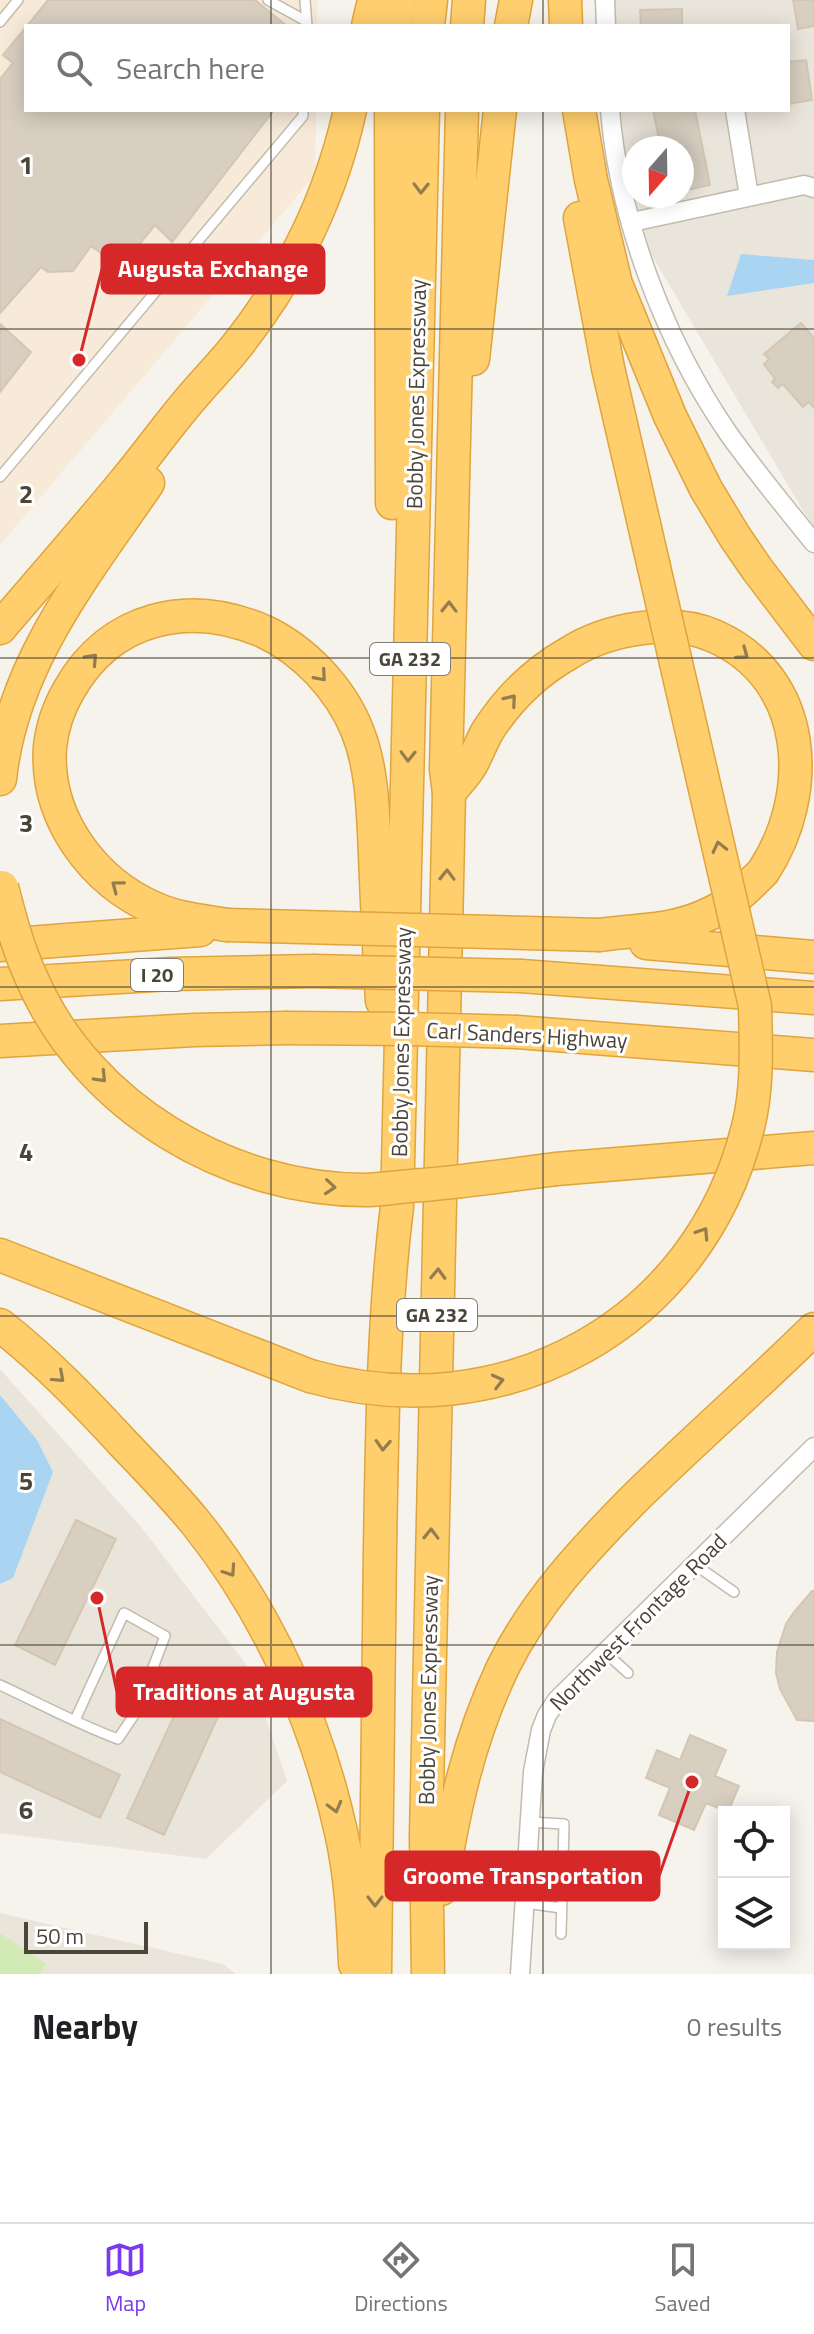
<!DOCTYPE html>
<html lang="en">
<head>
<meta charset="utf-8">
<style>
  body { margin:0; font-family:"Titillium Web",sans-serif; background:#f2f2f2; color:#202124 }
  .controls { position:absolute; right:24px; bottom:24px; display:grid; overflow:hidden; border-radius:0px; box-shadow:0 4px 20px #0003 }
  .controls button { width:72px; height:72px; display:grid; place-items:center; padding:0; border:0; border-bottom:2px solid #e0e0e0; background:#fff; color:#202124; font:40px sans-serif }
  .compass { position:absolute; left:622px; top:136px; width:72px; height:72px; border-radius:50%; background:#fff; box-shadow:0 4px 20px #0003; rotate:200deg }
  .scale { position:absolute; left:24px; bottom:20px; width:124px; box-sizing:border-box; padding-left:8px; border:4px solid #4b4439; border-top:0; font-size:22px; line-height:28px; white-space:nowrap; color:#4b4439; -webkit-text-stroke:6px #fff; paint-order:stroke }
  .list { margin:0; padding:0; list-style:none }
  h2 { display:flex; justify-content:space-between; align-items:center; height:104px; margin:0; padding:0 32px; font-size:34px }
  h2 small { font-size:26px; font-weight:400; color:#757577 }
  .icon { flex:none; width:44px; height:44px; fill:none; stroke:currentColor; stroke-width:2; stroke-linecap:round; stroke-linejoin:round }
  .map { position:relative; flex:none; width:814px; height:1974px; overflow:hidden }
  .search { position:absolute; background:#fff; box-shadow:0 4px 20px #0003; left:24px; right:24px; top:24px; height:88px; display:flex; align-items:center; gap:20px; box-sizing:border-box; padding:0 28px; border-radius:0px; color:#757577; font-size:30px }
  .sheet { height:248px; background:#fff }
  nav { display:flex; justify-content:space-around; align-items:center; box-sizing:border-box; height:112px; border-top:2px solid #e0e0e0; background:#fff; font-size:22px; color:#757577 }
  nav a { display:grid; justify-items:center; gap:4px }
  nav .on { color:#7c3aed }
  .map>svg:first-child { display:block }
  .residential { fill:#eae5da; fill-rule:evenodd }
  .commercial { fill:#f7ead8 }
  .green { fill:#d2eab5 }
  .water { fill:#a9d4f2 }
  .building { fill:#d8cfc1; stroke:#d3c7b4; stroke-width:2 }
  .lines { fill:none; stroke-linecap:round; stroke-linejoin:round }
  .service-casing { stroke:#c2bbae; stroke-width:12 }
  .minor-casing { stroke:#c2bbae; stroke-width:21 }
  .motorway-casing { stroke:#e0a43c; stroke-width:35 }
  .service { stroke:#fff; stroke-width:9 }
  .minor { stroke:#fff; stroke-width:18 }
  .motorway { stroke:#ffcf6e; stroke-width:32 }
  .motorway-bridge-casing { stroke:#e0a43c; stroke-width:35; stroke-linecap:butt }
  .motorway-bridge { stroke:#ffcf6e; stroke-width:32 }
  .oneway { stroke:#937c4e }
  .grid { fill:none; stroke:#4b4439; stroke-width:2; stroke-opacity:0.55 }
  .labels { text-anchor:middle; stroke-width:6; stroke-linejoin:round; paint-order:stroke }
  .shield { fill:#fff; stroke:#817c74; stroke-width:2 }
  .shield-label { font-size:20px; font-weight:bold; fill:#4b4439 }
  .street-label { font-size:22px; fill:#4b4439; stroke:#fff }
  .grid-label { font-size:26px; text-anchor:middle; font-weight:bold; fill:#4b4439; stroke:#fff; stroke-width:6; stroke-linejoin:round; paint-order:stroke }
  .leader { fill:none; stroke:#d62828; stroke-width:3 }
  .callout-dot { fill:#d62828; stroke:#fff; stroke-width:3 }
  .callout { fill:#d62828; stroke:#d62828; stroke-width:3 }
  .callout-label { font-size:24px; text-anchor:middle; font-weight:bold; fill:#fff }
</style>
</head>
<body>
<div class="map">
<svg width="814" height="1974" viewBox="0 0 814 1974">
  <rect width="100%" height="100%" fill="#f6f3ec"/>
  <!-- residential -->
  <g class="residential">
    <path d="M611,0H814V529L632,222L612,110H788V26H609ZM634,148H682V196H634Z"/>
    <polygon points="0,1369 141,1527 249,1668 287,1781 206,1859 0,1833"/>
    <polygon points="0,1913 223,1964 236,1974 0,1974"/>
  </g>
  <!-- commercial -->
  <polygon class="commercial" points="0,0 318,0 317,26 26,26 26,110 316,110 315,175 0,545"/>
  <!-- green -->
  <polygon class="green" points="0,1933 46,1964 40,1974 0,1974"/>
  <!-- water -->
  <g class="water">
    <polygon points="741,254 814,260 814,283 727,296"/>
    <polygon points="0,1395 37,1440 53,1472 13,1578 0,1584"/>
  </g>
  <!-- building -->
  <g class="building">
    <polygon points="48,0 255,0 287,26 27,26"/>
    <polygon points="793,0 814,0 814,26 798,29"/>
    <polygon points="682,9 682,26 641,26 640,10"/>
    <polygon points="26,27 26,110 274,110 172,242 155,225 121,267 91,246 73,271 48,272 41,267 0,313 0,79 13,63 3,55"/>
    <polygon points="806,60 812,100 788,104 788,62"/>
    <polygon points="653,110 695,110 710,185 682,191 682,148 661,148"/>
    <polygon points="801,323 814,338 814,408 809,402 803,407 783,384 778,388 772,382 775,379 764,364 769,359 764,354"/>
    <polygon points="0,324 31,352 0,392"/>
    <polygon points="76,1520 116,1539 55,1665 15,1645"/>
    <polygon points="812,1591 814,1591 814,1721 797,1720 780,1689 776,1673 777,1652 786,1624 794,1612"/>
    <polygon points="184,1694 221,1710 164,1835 127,1818"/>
    <polygon points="0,1719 120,1775 100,1818 0,1772"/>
    <polygon points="690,1735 726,1750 715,1776 739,1786 728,1812 706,1803 694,1830 659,1815 670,1788 646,1778 657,1750 680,1760"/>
  </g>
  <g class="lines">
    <defs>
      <g id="service">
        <polyline points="268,0 306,21"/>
        <polyline points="305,0 307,26"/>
        <polyline points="0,22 18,0"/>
        <polyline points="0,477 303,116 303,110"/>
        <polyline points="694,1564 734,1592"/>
        <polyline points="605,1652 628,1673"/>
        <path d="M0,1685C39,1703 77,1724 118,1739L136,1712L165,1636L124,1613L75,1720"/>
        <polyline points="530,1822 564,1824 561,1934"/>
        <polyline points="526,1903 561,1908"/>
      </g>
      <g id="minor">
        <polyline points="605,0 606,26"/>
        <path d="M610,110C619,221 665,341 728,433C755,471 785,507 814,543"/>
        <polyline points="735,110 749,196"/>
        <polyline points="632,222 804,185 814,188"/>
        <polyline points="520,1974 533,1772 541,1730 547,1715 557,1700 814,1447"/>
      </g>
      <g id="motorway">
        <polyline points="565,0 566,26"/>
        <polyline points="368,26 374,0"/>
        <polyline points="396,26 399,0"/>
        <polyline points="428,26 431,0"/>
        <polyline points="467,26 469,0"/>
        <polyline points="511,26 516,0"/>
        <polyline points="391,110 392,503"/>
        <polyline points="579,110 591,180 616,284 670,416 706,489 735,537 757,569 814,644"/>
        <polyline points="580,218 608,368 653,563"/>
        <polyline points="473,359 500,110"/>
        <path d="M0,628C42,579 85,530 126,480C146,456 163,432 183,408C198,389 215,372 231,353C289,282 330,201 350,110"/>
        <path d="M0,779C12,664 85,575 148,483"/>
        <path d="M449,793C456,784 465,775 471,765C477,754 481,743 487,732C507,700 536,672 569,653C607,629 671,617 714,636C810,678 814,795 763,872C748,887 731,904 711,913C673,932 640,929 600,935"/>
        <path d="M227,925C204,921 179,919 156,909C93,882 45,818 50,747C52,728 59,707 69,690C110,617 188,599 263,631C304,650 340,688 357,730C373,769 373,814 375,855C377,904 379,952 382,1001"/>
        <polyline points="646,943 814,957"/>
        <polyline points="0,945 200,930"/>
        <polyline points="521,976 814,998"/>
        <polyline points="0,984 171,974 313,971"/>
        <polyline points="517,1032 814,1055"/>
        <polyline points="0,1041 194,1030 285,1028"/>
        <polyline points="556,1169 814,1148"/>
        <polyline points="0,1255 310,1376"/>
        <path d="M0,1325C45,1360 84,1401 122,1442C147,1468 173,1495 196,1523C268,1613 316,1720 341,1832C351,1876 353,1920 355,1964"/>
        <path d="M441,1889C454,1808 468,1741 503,1667C535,1602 583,1551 633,1500C692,1442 755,1387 814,1329"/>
        <path d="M375,1974C376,1832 377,1690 380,1548C382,1434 383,1320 397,1207L423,110"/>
        <polyline points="428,1974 426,1836 449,793 446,769 462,110"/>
      </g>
    </defs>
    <!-- service casing -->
    <use href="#service" class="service-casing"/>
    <!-- minor casing -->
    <use href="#minor" class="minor-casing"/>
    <!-- motorway casing -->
    <use href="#motorway" class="motorway-casing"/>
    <!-- service -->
    <use href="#service" class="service"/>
    <!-- minor -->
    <use href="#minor" class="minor"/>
    <!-- motorway -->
    <use href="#motorway" class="motorway"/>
    <defs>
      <g id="motorway-bridge">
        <path d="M2,887C10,918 18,949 32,979C88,1108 230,1191 368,1190C386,1189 405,1186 423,1185C467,1181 511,1175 556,1169"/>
        <polyline points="227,925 600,935"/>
        <polyline points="313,971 521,976"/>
        <polyline points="285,1028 408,1029 517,1032"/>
        <path d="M310,1376C504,1431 699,1326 748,1127C758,1088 756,1046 755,1006L653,563"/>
      </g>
    </defs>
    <!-- motorway-bridge casing -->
    <use href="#motorway-bridge" class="motorway-bridge-casing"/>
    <!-- motorway-bridge -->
    <use href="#motorway-bridge" class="motorway-bridge"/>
  </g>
  <!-- one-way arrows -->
  <defs><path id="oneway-chevron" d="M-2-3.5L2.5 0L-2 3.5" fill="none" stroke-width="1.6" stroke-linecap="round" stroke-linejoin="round" transform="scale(2)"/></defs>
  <g class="oneway">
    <use href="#oneway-chevron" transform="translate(421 188) rotate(91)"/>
    <use href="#oneway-chevron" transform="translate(449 607) rotate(-89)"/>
    <use href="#oneway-chevron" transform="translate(743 654) rotate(36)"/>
    <use href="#oneway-chevron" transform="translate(92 659) rotate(-47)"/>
    <use href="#oneway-chevron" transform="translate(321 676) rotate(49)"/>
    <use href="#oneway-chevron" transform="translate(511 700) rotate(-50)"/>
    <use href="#oneway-chevron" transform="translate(408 756) rotate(91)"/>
    <use href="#oneway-chevron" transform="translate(719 847) rotate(-103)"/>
    <use href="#oneway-chevron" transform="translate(447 875) rotate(-89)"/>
    <use href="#oneway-chevron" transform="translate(117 886) rotate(-143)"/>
    <use href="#oneway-chevron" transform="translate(101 1077) rotate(46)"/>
    <use href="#oneway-chevron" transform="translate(330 1187) rotate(5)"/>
    <use href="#oneway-chevron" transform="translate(703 1233) rotate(-57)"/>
    <use href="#oneway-chevron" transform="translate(438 1274) rotate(-88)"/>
    <use href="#oneway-chevron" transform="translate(59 1377) rotate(42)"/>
    <use href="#oneway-chevron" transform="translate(498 1381) rotate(-14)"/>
    <use href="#oneway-chevron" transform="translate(383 1445) rotate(93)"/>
    <use href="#oneway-chevron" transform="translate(431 1534) rotate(-89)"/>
    <use href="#oneway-chevron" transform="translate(230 1571) rotate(56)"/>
    <use href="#oneway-chevron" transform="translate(335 1807) rotate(75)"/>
    <use href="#oneway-chevron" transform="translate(375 1901) rotate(90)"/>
  </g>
  <!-- grid -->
  <path class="grid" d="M271,0V26M543,0V26M271,110V1974M543,110V1974M0,329H814M0,658H814M0,987H814M0,1316H814M0,1645H814"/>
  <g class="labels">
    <!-- shield labels -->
    <g class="shield">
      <rect x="370" y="643" width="80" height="32" rx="6"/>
      <rect x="131" y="959" width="52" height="32" rx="6"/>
      <rect x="397" y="1299" width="80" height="32" rx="6"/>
    </g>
    <g class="shield-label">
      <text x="410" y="666">GA 232</text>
      <text x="157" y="982">I 20</text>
      <text x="437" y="1322">GA 232</text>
    </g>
    <!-- street labels -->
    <g class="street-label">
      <text transform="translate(416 394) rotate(-89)" y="8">Bobby Jones Expressway</text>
      <text transform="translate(527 1035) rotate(3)" y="8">Carl Sanders Highway</text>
      <text transform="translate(401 1042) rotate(-89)" y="8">Bobby Jones Expressway</text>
      <text transform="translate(638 1622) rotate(-45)" y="8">Northwest Frontage Road</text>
      <text transform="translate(428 1690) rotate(-89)" y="8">Bobby Jones Expressway</text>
    </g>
  </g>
  <g class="grid-label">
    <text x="26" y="174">1</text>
    <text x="26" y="503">2</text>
    <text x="26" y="832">3</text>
    <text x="26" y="1161">4</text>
    <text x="26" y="1490">5</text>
    <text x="26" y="1819">6</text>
  </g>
  <!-- callouts -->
  <path class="leader" d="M79 360L102 269M97 1598L117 1692M692 1782L659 1876"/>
  <g class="callout-dot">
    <circle cx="79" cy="360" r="8"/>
    <circle cx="97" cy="1598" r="8"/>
    <circle cx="692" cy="1782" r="8"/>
  </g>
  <g class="callout">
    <rect x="102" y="245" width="222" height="48" rx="8"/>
    <rect x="117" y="1668" width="254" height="48" rx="8"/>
    <rect x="386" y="1852" width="273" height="48" rx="8"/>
  </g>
  <g class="callout-label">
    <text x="213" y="277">Augusta Exchange</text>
    <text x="244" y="1700">Traditions at Augusta</text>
    <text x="523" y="1884">Groome Transportation</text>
  </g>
</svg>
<div class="controls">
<button><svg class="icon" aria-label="locate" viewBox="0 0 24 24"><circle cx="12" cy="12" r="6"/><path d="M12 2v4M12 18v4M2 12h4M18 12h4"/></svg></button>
<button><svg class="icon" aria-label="layers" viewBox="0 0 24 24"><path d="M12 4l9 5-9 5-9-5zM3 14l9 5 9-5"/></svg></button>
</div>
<svg class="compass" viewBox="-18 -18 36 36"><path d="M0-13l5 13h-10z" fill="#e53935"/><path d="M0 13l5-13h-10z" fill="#757577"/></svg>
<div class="scale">50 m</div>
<div class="search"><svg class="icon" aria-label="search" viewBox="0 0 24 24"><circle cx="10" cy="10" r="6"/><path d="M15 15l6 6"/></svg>Search here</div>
</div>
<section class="sheet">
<h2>Nearby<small>0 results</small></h2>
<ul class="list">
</ul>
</section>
<nav>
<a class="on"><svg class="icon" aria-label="map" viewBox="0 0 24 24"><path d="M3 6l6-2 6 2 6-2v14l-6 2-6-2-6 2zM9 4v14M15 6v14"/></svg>Map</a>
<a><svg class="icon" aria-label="directions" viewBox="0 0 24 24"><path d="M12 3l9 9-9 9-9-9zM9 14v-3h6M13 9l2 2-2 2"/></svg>Directions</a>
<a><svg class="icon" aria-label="saved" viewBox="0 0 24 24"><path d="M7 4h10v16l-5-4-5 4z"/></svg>Saved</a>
</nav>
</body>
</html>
